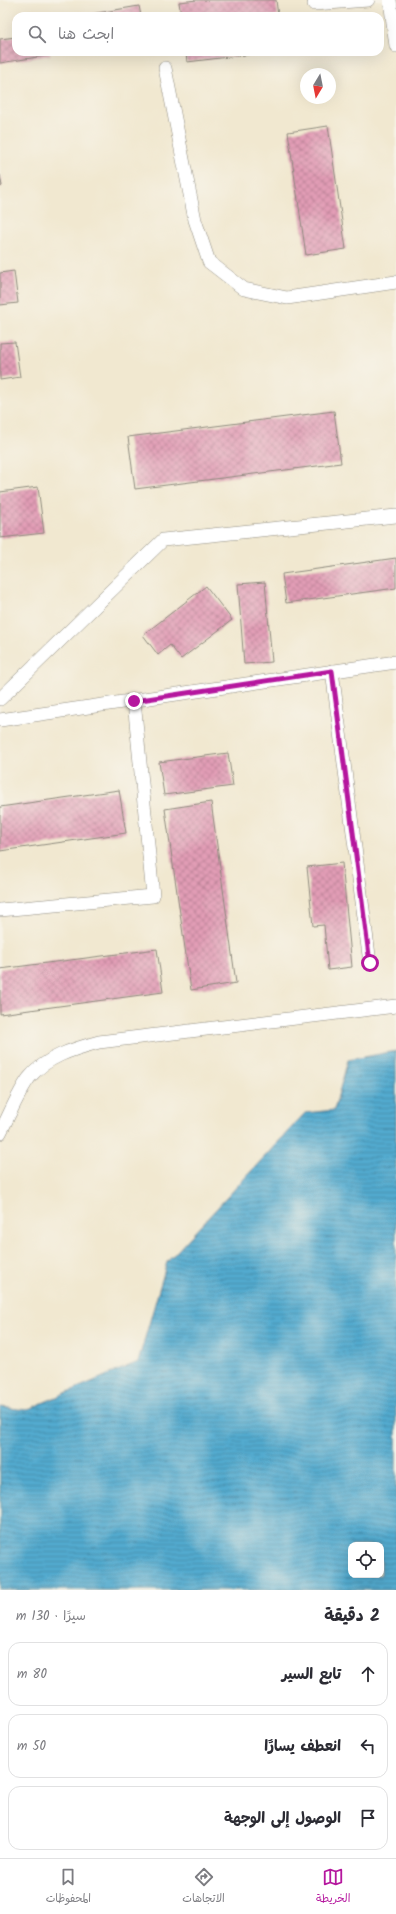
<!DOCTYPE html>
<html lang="ar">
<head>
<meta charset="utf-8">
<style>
  body { margin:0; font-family:Kalam,"Playpen Sans Arabic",sans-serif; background:#f2f2f3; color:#2b2b33; direction:rtl }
  .controls { position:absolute; right:12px; bottom:12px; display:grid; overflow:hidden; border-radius:8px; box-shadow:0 4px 16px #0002 }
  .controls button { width:36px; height:36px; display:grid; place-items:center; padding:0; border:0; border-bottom:1px solid #e1e1e2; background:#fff; color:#2b2b33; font:20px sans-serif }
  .compass { position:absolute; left:300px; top:68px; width:36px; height:36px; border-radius:50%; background:#fff; box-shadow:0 4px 16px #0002; rotate:190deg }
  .stop { position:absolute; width:12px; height:12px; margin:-9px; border:3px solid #b5179e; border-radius:50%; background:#fff }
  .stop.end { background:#b5179e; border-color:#fff; box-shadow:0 1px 4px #0008 }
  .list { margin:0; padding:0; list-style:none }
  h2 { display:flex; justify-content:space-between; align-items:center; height:52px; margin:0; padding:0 16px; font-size:17px }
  h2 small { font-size:13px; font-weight:400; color:#7c7c81 }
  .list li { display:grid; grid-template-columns:26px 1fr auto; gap:12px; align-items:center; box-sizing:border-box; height:64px; margin:0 8px 8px; padding:0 8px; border:1px solid #e1e1e2; border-radius:12px }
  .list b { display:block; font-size:15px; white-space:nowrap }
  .list em { font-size:13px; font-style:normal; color:#7c7c81 }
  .icon { flex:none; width:22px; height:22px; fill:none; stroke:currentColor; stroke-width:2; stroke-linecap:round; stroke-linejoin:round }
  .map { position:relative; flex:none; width:396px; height:1590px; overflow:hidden; direction:ltr }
  .search { position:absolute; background:#fff; box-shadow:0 4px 16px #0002; left:12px; right:12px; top:12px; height:44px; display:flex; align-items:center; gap:10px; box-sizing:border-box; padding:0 14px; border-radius:12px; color:#7c7c81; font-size:15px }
  .sheet { height:268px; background:#fff }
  nav { display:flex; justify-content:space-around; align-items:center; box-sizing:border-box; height:56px; border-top:1px solid #e1e1e2; background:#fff; font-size:11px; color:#7c7c81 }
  nav a { display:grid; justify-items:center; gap:2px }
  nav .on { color:#b5179e }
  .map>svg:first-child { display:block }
  .water { fill:url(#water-rules); stroke:#3e6a7d; fill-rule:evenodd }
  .building { fill:url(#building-cross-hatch) }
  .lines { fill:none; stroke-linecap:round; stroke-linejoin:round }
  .service-casing { stroke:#8e8a7e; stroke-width:14 }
  .service { stroke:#fff; stroke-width:13 }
  .route { stroke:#b5179e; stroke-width:5 }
</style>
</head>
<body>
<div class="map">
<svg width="396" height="1590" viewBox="0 0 396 1590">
  <defs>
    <pattern id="water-rules" width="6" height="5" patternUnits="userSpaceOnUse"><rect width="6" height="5" fill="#52aacf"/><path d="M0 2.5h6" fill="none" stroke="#448ba8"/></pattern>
    <pattern id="building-cross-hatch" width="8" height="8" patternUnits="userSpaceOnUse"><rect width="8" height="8" fill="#e29db6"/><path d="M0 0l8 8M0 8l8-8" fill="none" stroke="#b78094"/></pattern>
  </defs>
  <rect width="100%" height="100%" fill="#f7f3e8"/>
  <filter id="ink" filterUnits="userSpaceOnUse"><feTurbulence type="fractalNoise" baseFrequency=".025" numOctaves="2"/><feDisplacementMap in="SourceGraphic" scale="8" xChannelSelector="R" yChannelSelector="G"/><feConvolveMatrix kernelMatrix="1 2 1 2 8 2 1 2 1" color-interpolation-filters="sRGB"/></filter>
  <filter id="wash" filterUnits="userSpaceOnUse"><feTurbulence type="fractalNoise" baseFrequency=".012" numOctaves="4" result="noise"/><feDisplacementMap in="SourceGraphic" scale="16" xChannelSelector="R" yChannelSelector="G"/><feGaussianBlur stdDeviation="0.9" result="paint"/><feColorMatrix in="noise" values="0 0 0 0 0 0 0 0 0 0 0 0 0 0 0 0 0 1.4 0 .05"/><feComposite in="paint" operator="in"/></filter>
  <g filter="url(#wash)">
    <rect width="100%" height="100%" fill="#f1e8d0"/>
    <!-- water -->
    <path class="water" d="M396,1051V1590H0V1407L26,1410L138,1362L167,1262L305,1113L334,1110L348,1060ZM351,1545H381V1575H351Z"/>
    <g id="blocks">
      <!-- building -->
      <g class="building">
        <polygon points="197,0 276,0 278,16 181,16 179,2"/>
        <polygon points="139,6 141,16 85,16 85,15"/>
        <polygon points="16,37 16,52 50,52 50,55 0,63 0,39"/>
        <polygon points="186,52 262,52 262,53 187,62"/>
        <polygon points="328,126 346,249 306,255 288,132"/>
        <polygon points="0,175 2,186 0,187"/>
        <polygon points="14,271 18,303 0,305 0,273"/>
        <polygon points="15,342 20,377 0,380 0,343"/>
        <polygon points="334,411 341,463 135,489 128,437"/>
        <polygon points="38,487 44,533 0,538 0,492"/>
        <polygon points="396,558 396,588 286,603 282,574"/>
        <polygon points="265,582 272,662 244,664 238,584"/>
        <polygon points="206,586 232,620 181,659 170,645 158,655 143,635"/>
        <polygon points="228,753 233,786 164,795 159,762"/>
        <polygon points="119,790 126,833 0,851 0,807"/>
        <polygon points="211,802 236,983 191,990 165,809"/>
        <polygon points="342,863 352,967 328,970 324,925 313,926 307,867"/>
        <polygon points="157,949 163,992 0,1014 0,969"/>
      </g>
    </g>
  </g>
  <g filter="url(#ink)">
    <use href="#blocks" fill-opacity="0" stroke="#8e8a7e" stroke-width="1"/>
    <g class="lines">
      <defs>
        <g id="service">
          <polyline points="390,0 396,46"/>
          <polyline points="314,4 368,0"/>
          <polyline points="165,68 195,220 209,262 244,289 287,298 396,282"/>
          <polyline points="332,671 370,963"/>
          <polyline points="0,699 163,540 396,516"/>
          <polyline points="0,720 396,662"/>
          <polyline points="0,910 153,896 134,701"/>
          <path d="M0,1133C8,1118 19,1091 29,1078C46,1057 73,1049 99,1042L396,1006"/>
        </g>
      </defs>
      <!-- service casing -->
      <use href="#service" class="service-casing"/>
      <!-- service -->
      <use href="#service" class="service"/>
    </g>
  </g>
  <g class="lines" filter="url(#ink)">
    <!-- route -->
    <polyline class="route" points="134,701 332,671 370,963"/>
  </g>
</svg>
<div class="controls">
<button><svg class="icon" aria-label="locate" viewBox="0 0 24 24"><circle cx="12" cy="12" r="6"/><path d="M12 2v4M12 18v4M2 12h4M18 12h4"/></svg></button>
</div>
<svg class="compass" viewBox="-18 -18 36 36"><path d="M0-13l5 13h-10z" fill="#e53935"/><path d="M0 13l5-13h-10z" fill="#7c7c81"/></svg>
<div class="stop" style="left:370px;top:963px"></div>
<div class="stop end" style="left:134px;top:701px"></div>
<div class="search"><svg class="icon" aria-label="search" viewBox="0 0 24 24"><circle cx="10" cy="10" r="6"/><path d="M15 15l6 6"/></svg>ابحث هنا</div>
</div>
<section class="sheet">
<h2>2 دقيقة<small>سيرًا · 130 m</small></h2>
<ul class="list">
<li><svg class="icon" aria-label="ahead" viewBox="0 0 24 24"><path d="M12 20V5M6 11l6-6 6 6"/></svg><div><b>تابع السير</b></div><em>80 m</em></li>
<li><svg class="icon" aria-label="left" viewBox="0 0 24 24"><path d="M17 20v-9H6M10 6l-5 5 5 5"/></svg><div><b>انعطف يسارًا</b></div><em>50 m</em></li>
<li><svg class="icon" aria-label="arrive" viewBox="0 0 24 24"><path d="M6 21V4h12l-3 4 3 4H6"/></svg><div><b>الوصول إلى الوجهة</b></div></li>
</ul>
</section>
<nav>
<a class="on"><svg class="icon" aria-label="map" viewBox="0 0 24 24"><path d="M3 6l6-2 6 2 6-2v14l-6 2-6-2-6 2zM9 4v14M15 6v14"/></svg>الخريطة</a>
<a><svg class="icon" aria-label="directions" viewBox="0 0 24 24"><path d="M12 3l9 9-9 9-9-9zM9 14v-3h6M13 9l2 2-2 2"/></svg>الاتجاهات</a>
<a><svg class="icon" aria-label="saved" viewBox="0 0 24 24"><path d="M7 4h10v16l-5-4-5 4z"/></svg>المحفوظات</a>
</nav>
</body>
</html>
